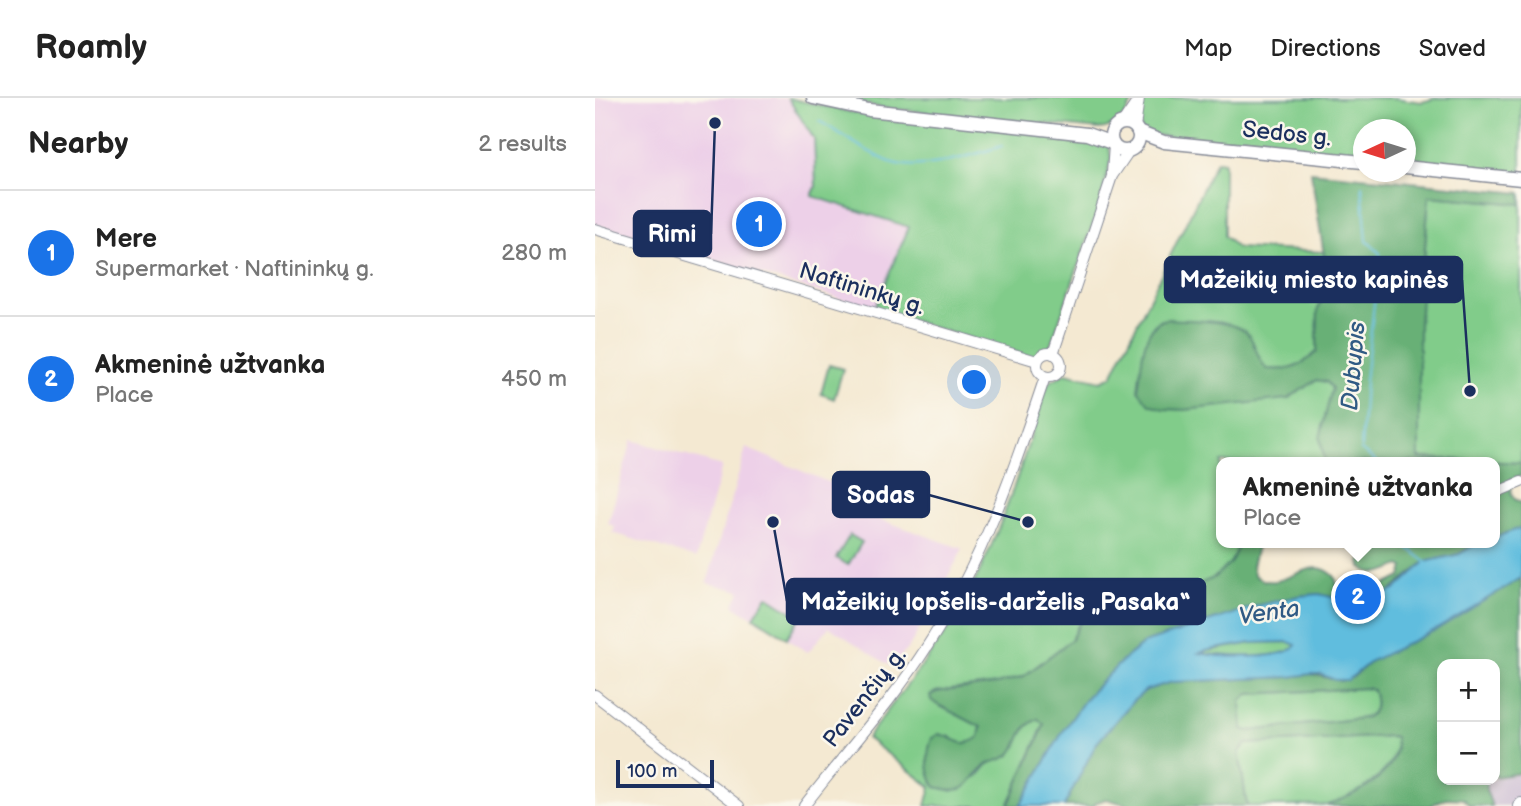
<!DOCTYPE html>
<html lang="en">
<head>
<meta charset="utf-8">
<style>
  body { margin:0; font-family:"Balsamiq Sans",sans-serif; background:#f6f6f6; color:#222 }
  .controls { position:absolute; right:21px; bottom:21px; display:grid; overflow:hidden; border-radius:14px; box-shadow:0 4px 10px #0003 }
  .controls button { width:63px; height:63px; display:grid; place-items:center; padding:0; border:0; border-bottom:2px solid #e0e0e0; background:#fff; color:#222; font:35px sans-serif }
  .compass { position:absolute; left:758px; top:21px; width:63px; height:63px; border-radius:50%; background:#fff; box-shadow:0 4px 10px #0003; rotate:266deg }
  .scale { position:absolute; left:21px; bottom:18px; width:98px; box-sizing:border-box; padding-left:7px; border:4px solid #1b2f5e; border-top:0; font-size:19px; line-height:24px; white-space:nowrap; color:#1b2f5e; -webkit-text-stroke:5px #fbf7ec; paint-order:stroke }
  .you { position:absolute; left:380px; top:285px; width:24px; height:24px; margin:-18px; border:5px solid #fff; border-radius:50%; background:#1a73e8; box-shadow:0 0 0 10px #1a73e833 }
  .badge { display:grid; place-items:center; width:46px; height:46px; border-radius:50%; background:#1a73e8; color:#fff; font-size:23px; font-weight:700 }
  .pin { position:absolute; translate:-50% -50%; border:4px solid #fff; box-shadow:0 2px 7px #0006 }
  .popup { position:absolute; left:621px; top:359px; width:284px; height:91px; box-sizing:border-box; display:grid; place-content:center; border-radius:14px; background:#fff; filter:drop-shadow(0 2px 5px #0005); font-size:23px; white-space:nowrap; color:#767676 }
  .popup b { font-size:26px; color:#222 }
  .popup::after { content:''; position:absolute; left:50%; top:100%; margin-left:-14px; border:14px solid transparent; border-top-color:#fff }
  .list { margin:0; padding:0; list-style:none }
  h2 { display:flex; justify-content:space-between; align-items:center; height:91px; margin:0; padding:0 28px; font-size:30px }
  h2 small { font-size:23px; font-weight:400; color:#767676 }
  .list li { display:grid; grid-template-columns:46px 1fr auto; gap:21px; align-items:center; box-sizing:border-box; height:126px; padding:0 28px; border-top:2px solid #e0e0e0 }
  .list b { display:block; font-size:26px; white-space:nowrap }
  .list p { margin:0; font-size:23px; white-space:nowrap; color:#767676 }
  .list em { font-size:23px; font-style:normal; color:#767676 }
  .map { position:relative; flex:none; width:926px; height:708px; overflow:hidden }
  header { display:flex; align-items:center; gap:42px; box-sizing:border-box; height:98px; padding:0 35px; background:#fff; border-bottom:2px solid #e0e0e0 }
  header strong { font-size:33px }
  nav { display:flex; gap:38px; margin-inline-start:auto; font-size:24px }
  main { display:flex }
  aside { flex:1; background:#fff }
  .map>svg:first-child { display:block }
  .built { fill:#edd0e8 }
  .industrial { fill:#ccbed4 }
  .green { fill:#81cc8a; stroke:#4e7e74; stroke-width:2 }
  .forest { fill:#68b076; stroke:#42706a; stroke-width:2; fill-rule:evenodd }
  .water { fill:#60bdde; stroke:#3e769e; stroke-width:2; fill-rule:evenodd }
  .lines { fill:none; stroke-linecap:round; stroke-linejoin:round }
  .stream { stroke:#60bdde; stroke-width:2 }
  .minor-casing { stroke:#888c98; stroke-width:12 }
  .major-casing { stroke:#888c98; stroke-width:15 }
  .minor { stroke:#fff; stroke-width:10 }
  .major { stroke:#fff; stroke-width:12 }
  .labels { text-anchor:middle; stroke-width:5; stroke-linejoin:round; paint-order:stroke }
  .street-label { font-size:23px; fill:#1b2f5e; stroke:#fbf7ec }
  .water-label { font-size:24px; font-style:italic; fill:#305a84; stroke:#fbf7ec }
  .leader { fill:none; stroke:#1b2f5e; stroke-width:2.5 }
  .callout-dot { fill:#1b2f5e; stroke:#fbf7ec; stroke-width:2.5 }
  .callout { fill:#1b2f5e; stroke:#1b2f5e; stroke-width:2.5 }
  .callout-label { font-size:24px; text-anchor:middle; font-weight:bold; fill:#fff }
</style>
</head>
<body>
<header>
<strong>Roamly</strong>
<nav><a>Map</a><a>Directions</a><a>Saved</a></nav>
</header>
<main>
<aside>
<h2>Nearby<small>2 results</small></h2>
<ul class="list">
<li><span class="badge">1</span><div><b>Mere</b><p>Supermarket · Naftininkų g.</p></div><em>280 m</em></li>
<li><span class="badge">2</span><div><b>Akmeninė užtvanka</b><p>Place</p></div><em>450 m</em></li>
</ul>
</aside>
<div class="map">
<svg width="926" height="708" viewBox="0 0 926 708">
  <rect width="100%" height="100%" fill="#fbf7ec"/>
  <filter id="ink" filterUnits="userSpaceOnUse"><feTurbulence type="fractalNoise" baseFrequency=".0143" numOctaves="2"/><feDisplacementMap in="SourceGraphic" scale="14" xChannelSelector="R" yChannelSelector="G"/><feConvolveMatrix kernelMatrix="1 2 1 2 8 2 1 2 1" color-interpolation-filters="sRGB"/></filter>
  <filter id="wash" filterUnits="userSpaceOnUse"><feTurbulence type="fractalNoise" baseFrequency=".00686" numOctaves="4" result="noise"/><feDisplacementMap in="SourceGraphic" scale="28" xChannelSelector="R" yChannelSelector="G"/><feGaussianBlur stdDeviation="1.57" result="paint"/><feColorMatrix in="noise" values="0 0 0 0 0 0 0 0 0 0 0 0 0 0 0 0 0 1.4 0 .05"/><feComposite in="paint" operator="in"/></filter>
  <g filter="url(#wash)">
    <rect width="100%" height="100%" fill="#f4e9d2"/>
    <!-- built -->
    <g class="built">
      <polygon points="0,0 193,0 219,41 221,89 217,98 315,129 279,211 0,126"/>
      <polygon points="37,342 127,368 101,460 18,435 20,428 13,426"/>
      <polygon points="151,350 238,386 234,403 368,451 316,546 297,569 234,529 213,554 138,507 146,493 112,485"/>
    </g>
    <!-- industrial -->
    <polygon class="industrial" points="926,676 926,708 897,708 891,692 891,682"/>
    <!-- green -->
    <g class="green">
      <polygon points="193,0 255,14 502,42 514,47 516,61 505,105 455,249 442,258 435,259 279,211 314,129 217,98 221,89 219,41"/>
      <path d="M239,0H539C532,17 524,29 504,31L289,10Z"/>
      <path d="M549,0H799L827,4L842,0H926V75L811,63L810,32H768V59L558,37L547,33C541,21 545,12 549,0Z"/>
      <path d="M621,63L629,64V138L642,150L729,154L733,183L723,212L722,254C703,270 697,273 672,271L664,263L572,221L564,223L557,229L692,301L722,282L732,284L737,290V300L730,318V364H626V445H644L636,464L619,480L586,493L575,505L550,510L535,519H522L515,513L482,529L476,542L429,578L402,586L341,594V606L386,629L384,639L374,646L364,645L354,638L337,684L341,689L358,693L384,677L393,666L416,656L432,626L443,621L449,626L413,708H331L336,689L272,640C298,604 327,570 352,532C400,459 426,368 453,285L471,275L506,283L517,278Z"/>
      <polygon points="834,98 926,106 926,365 824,360 824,226"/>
      <polygon points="234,267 248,271 239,301 226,296"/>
      <polygon points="255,437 267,444 253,467 241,460"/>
      <polygon points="172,498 205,519 192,540 159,519"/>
      <path d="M693,544L700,545V550C678,563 628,558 602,555L657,545Z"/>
      <path d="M772,590L778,592C782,605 783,615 769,620L653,633L648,631L646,627V603L654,596Z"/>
      <path d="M797,638L800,639C807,671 760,700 733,707C716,708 672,708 652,708L644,654L651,646Z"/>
    </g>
    <!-- forest -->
    <g class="forest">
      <path d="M716,74L926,95V106L834,98L824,226V360L926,365V378L916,382C915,392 915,401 926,404V430L900,439V364H730L725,340L737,290L732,284L722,282L692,301L590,312L568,311L554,306L543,292C547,270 545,226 572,221C593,223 640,220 654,237C662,249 661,260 672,271C697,273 703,270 722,254L723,212L733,183Z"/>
      <path d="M644,445H663L657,468L659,477C688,500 713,451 740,479L743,490L755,497L780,492L806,479L809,469L805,467C792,473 779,480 766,469L765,462L788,445H883L864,456L830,464L791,497L757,504L724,496L704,498L665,507L549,545L524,566L491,600L467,635L425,708H413L445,637L449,626L443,621C423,630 428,641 417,655C411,662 399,662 392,667C369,685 377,698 341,689C331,676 331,655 337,640L344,636C363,640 365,652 384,639L386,629L341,606L336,602L335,597L341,594L402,586L429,578L476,542L485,524L507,512L515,513L522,519H535L549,510L575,505L586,493L619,480L636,464Z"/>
      <path d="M926,480V675L900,679V566H847V682H891V692L897,708H875L868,701L851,700L835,708H732C759,697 808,676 800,639L797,638L651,646L644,654L652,708H537L511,701L500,705L499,708H469L501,646L537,604L551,592L577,584L695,579L716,576L746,583L758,579L776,563L842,531ZM772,590L778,592C782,605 783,615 769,620L654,633L648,631L646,603L654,596Z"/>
    </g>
    <!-- water -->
    <path class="water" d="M926,430V480L842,531L776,563L753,582H740L725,576H716L695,579L577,584L551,592L537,604L501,646L469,708H425L467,635L491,600L524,566L549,545L665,507L704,498L724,496L757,504L779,500L800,492L830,464L864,456L883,445H900V439ZM657,545L693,544L701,547C691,563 623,559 604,555C618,550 641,548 657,545Z"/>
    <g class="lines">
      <!-- stream -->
      <g class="stream">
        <path d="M224,23C247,36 270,54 295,64C324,75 378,57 407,48"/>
        <polyline points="772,32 773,23"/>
        <polyline points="767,88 772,143 785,155 770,283 766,352 782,364"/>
        <polyline points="801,445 816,452 832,465"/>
      </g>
    </g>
  </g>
  <g filter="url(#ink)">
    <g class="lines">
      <defs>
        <g id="minor">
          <polyline points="527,26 542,4"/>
          <polyline points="540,29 544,0"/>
          <polyline points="517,75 519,47"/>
          <polyline points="0,131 442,263"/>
          <circle cx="454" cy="267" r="12"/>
          <polyline points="458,256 517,78 534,53"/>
          <polyline points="900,395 926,384"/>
          <polyline points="0,597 144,708"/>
          <path d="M209,708C250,655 297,604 333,547C387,464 419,372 450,279"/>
          <polyline points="923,708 926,705"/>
        </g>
        <g id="major">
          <polyline points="218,0 274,12 492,36 517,45"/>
          <circle cx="530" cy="39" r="14"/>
          <polyline points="543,34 569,44 768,64"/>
          <polyline points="810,69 926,81"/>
        </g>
      </defs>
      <!-- minor casing -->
      <use href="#minor" class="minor-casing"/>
      <!-- major casing -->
      <use href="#major" class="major-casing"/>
      <!-- minor -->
      <use href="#minor" class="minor"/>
      <!-- major -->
      <use href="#major" class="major"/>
    </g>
  </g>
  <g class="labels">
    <!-- street labels -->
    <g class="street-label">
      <text transform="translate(692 35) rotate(6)" y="8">Sedos g.</text>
      <text transform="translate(267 190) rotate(17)" y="8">Naftininkų g.</text>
      <text transform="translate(269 599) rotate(-52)" y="8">Pavenčių g.</text>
    </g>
    <!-- water labels -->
    <g class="water-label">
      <text transform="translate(758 268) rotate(-85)" y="8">Dubupis</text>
      <text transform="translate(674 514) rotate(-8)" y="8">Venta</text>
    </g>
  </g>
  <!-- callouts -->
  <path class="leader" d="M120 25L116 136M875 293L867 182M433 424L334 397M178 424L192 503"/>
  <g class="callout-dot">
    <circle cx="120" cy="25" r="7"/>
    <circle cx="875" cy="293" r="7"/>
    <circle cx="433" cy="424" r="7"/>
    <circle cx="178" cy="424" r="7"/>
  </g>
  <g class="callout">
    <rect x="39" y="113" width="77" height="45" rx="7"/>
    <rect x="570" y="159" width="297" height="45" rx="7"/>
    <rect x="238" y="374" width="96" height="45" rx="7"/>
    <rect x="192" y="481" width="418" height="45" rx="7"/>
  </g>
  <g class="callout-label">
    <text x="77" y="144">Rimi</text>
    <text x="719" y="190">Mažeikių miesto kapinės</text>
    <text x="286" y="405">Sodas</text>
    <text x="401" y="512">Mažeikių lopšelis-darželis „Pasaka“</text>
  </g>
</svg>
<div class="controls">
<button>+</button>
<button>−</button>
</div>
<svg class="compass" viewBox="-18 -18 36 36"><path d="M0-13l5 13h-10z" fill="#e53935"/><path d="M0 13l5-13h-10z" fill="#767676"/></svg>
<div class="scale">100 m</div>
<div class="you"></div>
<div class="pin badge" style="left:164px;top:126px">1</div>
<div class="pin badge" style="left:763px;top:499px">2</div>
<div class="popup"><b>Akmeninė užtvanka</b>Place</div>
</div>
</main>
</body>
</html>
